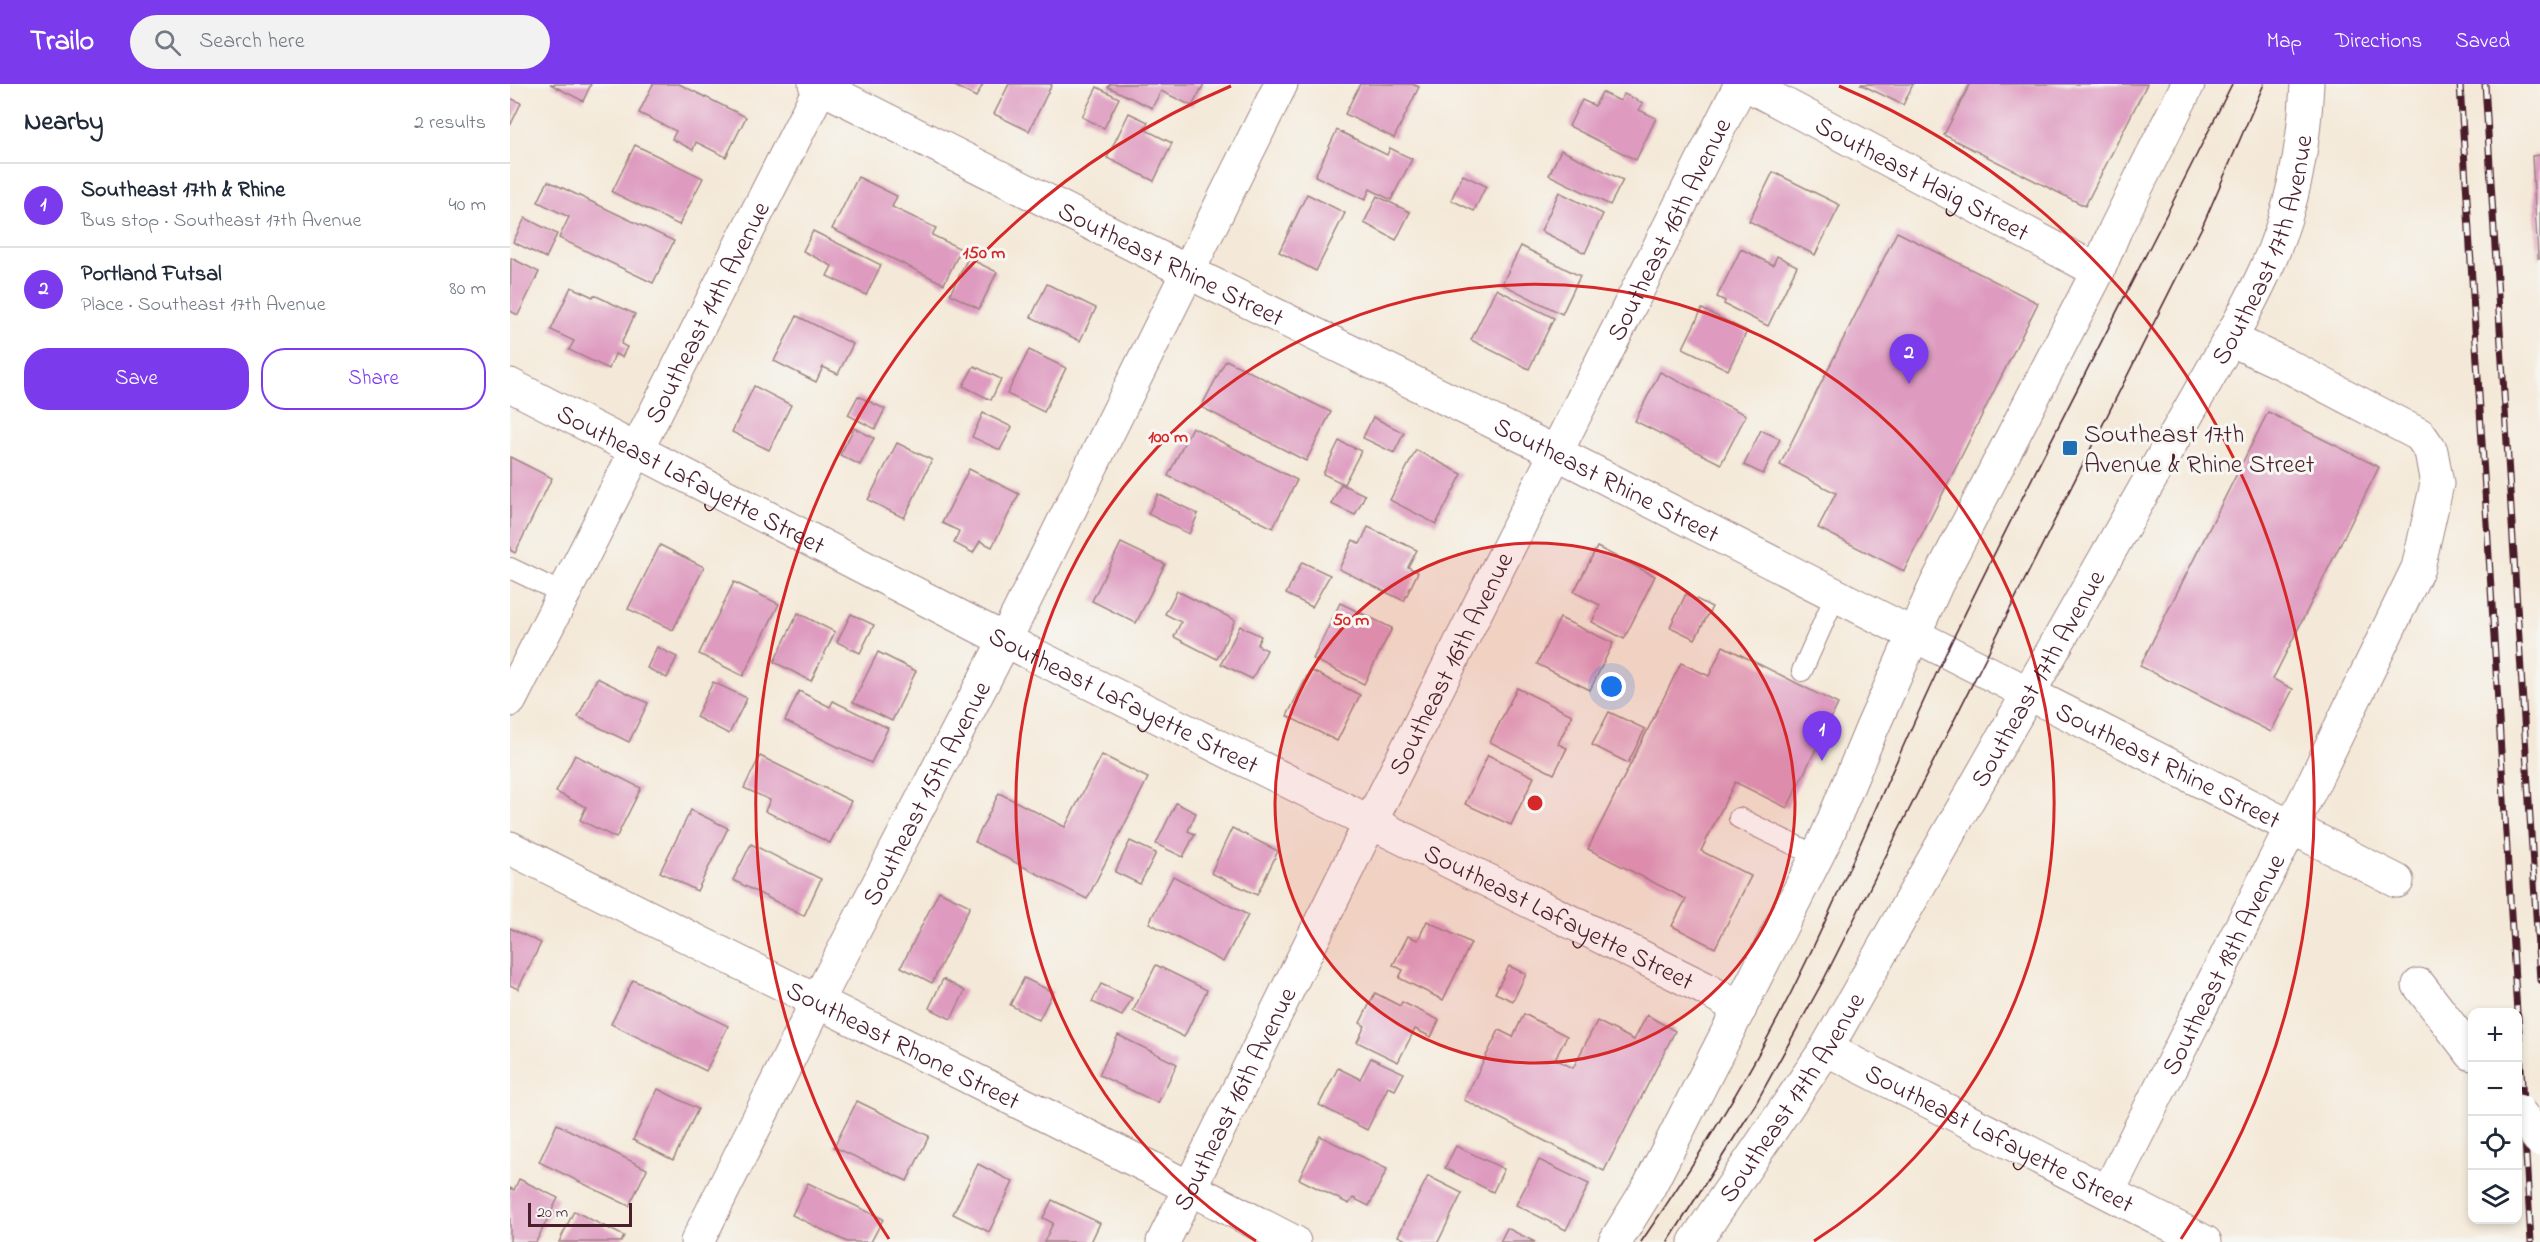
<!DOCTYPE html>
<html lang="en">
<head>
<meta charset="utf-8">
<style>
  body { margin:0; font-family:"Indie Flower",sans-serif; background:#f2f2f3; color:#1f2937 }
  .controls { position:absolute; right:18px; bottom:18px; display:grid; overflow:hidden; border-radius:12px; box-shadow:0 3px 9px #0003 }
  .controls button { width:54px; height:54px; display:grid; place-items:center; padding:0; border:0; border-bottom:2px solid #e0e1e3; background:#fff; color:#1f2937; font:30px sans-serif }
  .scale { position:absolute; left:18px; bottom:15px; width:104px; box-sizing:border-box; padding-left:6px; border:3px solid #4a1f2b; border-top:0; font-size:16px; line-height:21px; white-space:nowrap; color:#4a1f2b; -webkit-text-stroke:4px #f6f6f2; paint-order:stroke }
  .you { position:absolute; left:1102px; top:603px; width:21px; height:21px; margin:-15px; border:4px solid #fff; border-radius:50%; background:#1a73e8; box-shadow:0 0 0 9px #1a73e833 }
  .badge { display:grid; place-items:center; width:39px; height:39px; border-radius:50%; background:#7c3aed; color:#fff; font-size:20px; font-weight:700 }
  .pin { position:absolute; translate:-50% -50px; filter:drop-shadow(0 2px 3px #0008) }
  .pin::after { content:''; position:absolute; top:32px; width:21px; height:18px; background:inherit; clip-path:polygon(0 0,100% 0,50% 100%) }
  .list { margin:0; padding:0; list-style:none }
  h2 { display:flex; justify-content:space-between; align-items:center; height:78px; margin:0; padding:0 24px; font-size:26px }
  h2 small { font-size:20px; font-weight:400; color:#747a83 }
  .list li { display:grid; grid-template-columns:39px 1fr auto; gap:18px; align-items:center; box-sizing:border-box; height:84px; padding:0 24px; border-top:2px solid #e0e1e3 }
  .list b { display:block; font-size:22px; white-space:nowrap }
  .list p { margin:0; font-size:20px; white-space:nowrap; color:#747a83 }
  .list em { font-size:20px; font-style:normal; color:#747a83 }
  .actions { display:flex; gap:12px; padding:18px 24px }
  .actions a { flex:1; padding:14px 0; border:2px solid #7c3aed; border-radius:24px; text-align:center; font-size:21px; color:#7c3aed }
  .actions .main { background:#7c3aed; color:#fff }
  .icon { flex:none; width:33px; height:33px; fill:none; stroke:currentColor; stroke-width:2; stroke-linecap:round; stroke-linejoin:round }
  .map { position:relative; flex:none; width:2030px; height:1158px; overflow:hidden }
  header { display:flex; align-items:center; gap:36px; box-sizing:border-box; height:84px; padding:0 30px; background:#7c3aed; color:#fff }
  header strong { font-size:28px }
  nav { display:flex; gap:33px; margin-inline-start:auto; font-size:21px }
  .search { width:420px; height:54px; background:#f2f2f3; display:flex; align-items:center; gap:15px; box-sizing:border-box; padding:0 21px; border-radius:33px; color:#747a83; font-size:22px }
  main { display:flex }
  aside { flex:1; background:#fff }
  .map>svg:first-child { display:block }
  .building { fill:#de9abf }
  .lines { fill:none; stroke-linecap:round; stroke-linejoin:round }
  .lane-casing { stroke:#9f8482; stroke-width:22 }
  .street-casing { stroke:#9f8482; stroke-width:35 }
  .secondary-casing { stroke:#9f8482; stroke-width:35 }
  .lane { stroke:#fff; stroke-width:20 }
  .street { stroke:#fff; stroke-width:33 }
  .secondary { stroke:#fff; stroke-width:33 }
  .tram { stroke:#4a1f2b; stroke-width:1.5 }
  .rail-casing { stroke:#4a1f2b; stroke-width:7 }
  .rail { stroke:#f6f6f2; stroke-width:4.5; stroke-dasharray:14; stroke-linecap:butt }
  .street-bridge-casing { stroke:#9f8482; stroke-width:35; stroke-linecap:butt }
  .street-bridge { stroke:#fff; stroke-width:33 }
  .ring { fill:none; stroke:#d62828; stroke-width:3 }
  .poi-dot { fill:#1f6fb2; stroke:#f6f6f2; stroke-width:2 }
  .labels { text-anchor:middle; stroke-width:6; stroke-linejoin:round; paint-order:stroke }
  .street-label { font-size:26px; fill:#4a1f2b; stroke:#f6f6f2 }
  .poi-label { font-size:26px; fill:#4a1f2b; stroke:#f6f6f2; text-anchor:start }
  .centre { fill:#d62828; stroke:#f6f6f2; stroke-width:3 }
  .ring-label { font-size:18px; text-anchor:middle; font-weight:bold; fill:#d62828; stroke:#f6f6f2; stroke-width:6; stroke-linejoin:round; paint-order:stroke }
</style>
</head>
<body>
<header>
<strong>Trailo</strong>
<div class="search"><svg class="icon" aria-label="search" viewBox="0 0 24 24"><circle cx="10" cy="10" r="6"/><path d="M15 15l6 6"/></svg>Search here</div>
<nav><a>Map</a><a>Directions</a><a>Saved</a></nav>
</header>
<main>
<aside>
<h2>Nearby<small>2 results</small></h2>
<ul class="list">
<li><span class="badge">1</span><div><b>Southeast 17th &amp; Rhine</b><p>Bus stop · Southeast 17th Avenue</p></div><em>40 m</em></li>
<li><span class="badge">2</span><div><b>Portland Futsal</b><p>Place · Southeast 17th Avenue</p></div><em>80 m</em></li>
</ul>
<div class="actions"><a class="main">Save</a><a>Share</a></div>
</aside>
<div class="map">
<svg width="2030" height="1158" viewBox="0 0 2030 1158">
  <rect width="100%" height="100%" fill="#f6f6f2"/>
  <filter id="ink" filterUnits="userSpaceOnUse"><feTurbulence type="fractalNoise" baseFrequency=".0167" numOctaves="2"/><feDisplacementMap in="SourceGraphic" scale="12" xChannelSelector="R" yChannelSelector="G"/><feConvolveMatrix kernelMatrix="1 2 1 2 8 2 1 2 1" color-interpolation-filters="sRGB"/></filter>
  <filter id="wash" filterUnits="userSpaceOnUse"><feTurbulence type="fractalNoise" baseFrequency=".008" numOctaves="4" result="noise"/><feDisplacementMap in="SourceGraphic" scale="24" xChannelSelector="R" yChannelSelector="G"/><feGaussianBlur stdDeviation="1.35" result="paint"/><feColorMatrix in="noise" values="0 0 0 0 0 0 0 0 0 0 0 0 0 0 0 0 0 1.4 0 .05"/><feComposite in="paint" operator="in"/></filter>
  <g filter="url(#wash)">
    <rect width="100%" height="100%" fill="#f4e9d8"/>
    <g id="blocks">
      <!-- building -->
      <g class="building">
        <polygon points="40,0 81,0 73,17"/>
        <polygon points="143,0 169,0 236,33 216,73 186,58 183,66 162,55 166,47 129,29"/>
        <polygon points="441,0 473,0 466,13"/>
        <polygon points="499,0 542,0 519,47 484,30"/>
        <polygon points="600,0 694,0 682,22 651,7 642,24 598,3"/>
        <polygon points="850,0 902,0 909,3 884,54 835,30"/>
        <polygon points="1350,0 1403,0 1393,21"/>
        <polygon points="1460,0 1637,0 1575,122 1434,51"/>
        <polygon points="587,3 609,14 594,44 572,33"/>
        <polygon points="1092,8 1110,17 1114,10 1133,19 1129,26 1146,34 1126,76 1059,42 1072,16 1085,22"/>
        <polygon points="0,14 11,19 0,42"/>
        <polygon points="619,29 638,38 634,45 662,59 644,97 597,74"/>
        <polygon points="827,46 877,71 880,64 902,75 881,116 860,105 855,116 805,92"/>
        <polygon points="125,61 193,94 169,141 102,108"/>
        <polygon points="1051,66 1113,96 1100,121 1039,91"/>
        <polygon points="2030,71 2030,174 2028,174 2022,72"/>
        <polygon points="1263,88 1330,121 1305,171 1239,137"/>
        <polygon points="953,91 976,102 964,127 941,116"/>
        <polygon points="348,93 387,112 382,123 426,144 422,151 451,165 434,200 322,145"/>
        <polygon points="38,97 164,157 143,199 49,154 59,133 28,118"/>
        <polygon points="1049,108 1093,130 1075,169 1031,147"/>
        <polygon points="797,110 835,129 806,187 769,168"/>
        <polygon points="867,112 900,128 886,156 854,139"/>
        <polygon points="15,134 47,150 36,174 3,158"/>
        <polygon points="303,147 371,181 356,211 317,192 322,182 293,167"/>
        <polygon points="1387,148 1528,219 1394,487 1308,444 1326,409 1270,381"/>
        <polygon points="1011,162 1070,192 1052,230 992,200"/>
        <polygon points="1231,165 1263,181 1267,172 1287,182 1258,242 1214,220 1215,217 1207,213"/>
        <polygon points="1,174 29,188 8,231 0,227"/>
        <polygon points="458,174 487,188 469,225 440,210"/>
        <polygon points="537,200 586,224 570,257 521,233"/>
        <polygon points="61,203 83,213 84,211 125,230 111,260 117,263 112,273 105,270 99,285 59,266 64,257 41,246"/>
        <polygon points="986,205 1044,234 1019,285 961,256"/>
        <polygon points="1192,225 1237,247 1218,286 1173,264"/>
        <polygon points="287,232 343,260 328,290 313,283 306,298 264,277"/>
        <polygon points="519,266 556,284 534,328 497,310"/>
        <polygon points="716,276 821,328 796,377 691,323"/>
        <polygon points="464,282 491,295 481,316 453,302"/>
        <polygon points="1150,288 1236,331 1211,380 1125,337"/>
        <polygon points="244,302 281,321 259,366 222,348"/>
        <polygon points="348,312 375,325 365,345 338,331"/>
        <polygon points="1758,328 1869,383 1763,595 1783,605 1761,648 1630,582"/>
        <polygon points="473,329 502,343 490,366 462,353"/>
        <polygon points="863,333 894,349 884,369 853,354"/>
        <polygon points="682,343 787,396 763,444 658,392"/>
        <polygon points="344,344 364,354 350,381 330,371"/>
        <polygon points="1251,346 1270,355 1253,390 1234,381"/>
        <polygon points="829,357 851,367 834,400 813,390"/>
        <polygon points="387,359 422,376 394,434 358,416"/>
        <polygon points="906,366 952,390 926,440 880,416"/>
        <polygon points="0,373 42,394 5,469 0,466"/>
        <polygon points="459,385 509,410 482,463 470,457 463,469 444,459 449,447 432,439"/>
        <polygon points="831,400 855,411 845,431 821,420"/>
        <polygon points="648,410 688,430 679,450 638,430"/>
        <polygon points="858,443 907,466 898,483 908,488 894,517 829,485 843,456 850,460"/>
        <polygon points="611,459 655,480 626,539 582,517"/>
        <polygon points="150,461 194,483 163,546 118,525"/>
        <polygon points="1087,463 1145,492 1114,555 1082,538 1090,521 1064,508"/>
        <polygon points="792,478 820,491 802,523 776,510"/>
        <polygon points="224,498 269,520 233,592 189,570"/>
        <polygon points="667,507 725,536 707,575 664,553 671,538 655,530"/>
        <polygon points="1176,510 1202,523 1185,555 1160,543"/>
        <polygon points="830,519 882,544 854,600 803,575"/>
        <polygon points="288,529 325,548 301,597 264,578"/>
        <polygon points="341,530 364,541 350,569 327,558"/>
        <polygon points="1050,534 1103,559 1080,606 1027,580"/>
        <polygon points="730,542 751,552 747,561 757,566 742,595 711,580"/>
        <polygon points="1213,562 1328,620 1277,724 1225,698 1191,767 1241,792 1205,864 1162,842 1176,815 1078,765 1171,579 1199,592"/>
        <polygon points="147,563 167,573 157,594 137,584"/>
        <polygon points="368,568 406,587 382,637 343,618"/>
        <polygon points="800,586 850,611 827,657 777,632"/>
        <polygon points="87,594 138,619 119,658 68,633"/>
        <polygon points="203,598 237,614 219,650 186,633"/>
        <polygon points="1007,604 1062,631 1048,660 1057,664 1044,690 980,658"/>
        <polygon points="289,607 320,623 323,617 378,644 361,679 275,637"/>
        <polygon points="1099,628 1135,645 1118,679 1082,661"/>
        <polygon points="65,671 131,704 106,754 70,736 76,723 46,708"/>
        <polygon points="592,671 638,694 577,815 465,758 489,709 555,743"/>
        <polygon points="978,671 1024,693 1001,741 955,720"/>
        <polygon points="250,672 341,717 320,759 255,727 260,716 234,704"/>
        <polygon points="666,719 686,729 678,747 685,750 673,773 646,760"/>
        <polygon points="181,726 218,744 187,807 150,788"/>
        <polygon points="722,744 768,767 747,811 701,789"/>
        <polygon points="620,757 646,769 630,800 605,788"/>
        <polygon points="241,760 311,795 294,832 223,796"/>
        <polygon points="663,792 738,831 713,878 639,839"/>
        <polygon points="429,807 460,822 422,899 391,883"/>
        <polygon points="917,837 961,859 933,916 889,894 893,886 883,881 898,852 908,856"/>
        <polygon points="0,844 31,859 8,905 0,901"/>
        <polygon points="646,881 697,906 674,953 623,927"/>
        <polygon points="999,882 1016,890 1003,917 985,909"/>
        <polygon points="514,894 543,908 529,936 500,921"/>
        <polygon points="433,895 455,907 441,935 419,924"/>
        <polygon points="123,896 218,942 196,987 101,940"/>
        <polygon points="591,900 622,914 612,932 582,918"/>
        <polygon points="865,909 890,922 892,918 929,936 921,953 905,945 888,978 847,958 855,942 850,939"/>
        <polygon points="1014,930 1057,952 1045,975 1063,984 1087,937 1124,956 1137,931 1165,947 1094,1087 954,1016 989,946 1003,953"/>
        <polygon points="608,951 667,980 648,1019 589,991"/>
        <polygon points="861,974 894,989 885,1006 878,1003 857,1046 809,1021 828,984 850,995"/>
        <polygon points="148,1005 188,1025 163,1076 123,1056"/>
        <polygon points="347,1017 419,1052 397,1097 324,1063"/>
        <polygon points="47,1040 137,1085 119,1122 29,1078"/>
        <polygon points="810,1052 877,1085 859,1122 843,1114 839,1120 789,1095"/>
        <polygon points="946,1062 994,1085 983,1108 935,1084"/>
        <polygon points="1029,1076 1079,1100 1056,1146 1006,1121"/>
        <polygon points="468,1080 503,1098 479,1148 443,1130"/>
        <polygon points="918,1092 952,1109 928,1158 900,1158 888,1152"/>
        <polygon points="9,1095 48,1114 26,1158 0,1158 0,1104 4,1106"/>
        <polygon points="298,1099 373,1135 361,1158 337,1158 282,1131"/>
        <polygon points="542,1116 590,1139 581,1158 534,1158 543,1139 533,1134"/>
        <polygon points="64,1127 114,1152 111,1158 49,1158"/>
        <polygon points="997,1144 1025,1158 990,1158"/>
      </g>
    </g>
  </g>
  <g filter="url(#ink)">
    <use href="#blocks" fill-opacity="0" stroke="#9f8482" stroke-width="1.5"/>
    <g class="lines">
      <defs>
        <g id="lane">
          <polyline points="0,484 54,510"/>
          <polyline points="1292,587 1326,510"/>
          <polyline points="1229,734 1307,772"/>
        </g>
        <g id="street">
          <path id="s1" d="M305,0L678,188L1045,368L1887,797"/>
          <path id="s2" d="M1236,0L1588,187"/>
          <path id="s3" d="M0,301L530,574L1194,904L1230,925"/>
          <path id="s4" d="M0,616L312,0"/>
          <path id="s5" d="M0,764L643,1085L784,1158"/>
          <polyline points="1909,901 1962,970"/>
          <path id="s6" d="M1316,965L1695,1158"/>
          <path id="s7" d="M1598,1108L1799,708L1908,484L1927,400L1921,367L1910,351L1774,280L1720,255"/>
          <path id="s8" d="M187,1158L307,918L495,556L771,0"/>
          <path id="s9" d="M653,1158L860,739L1231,0"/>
        </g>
        <g id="secondary">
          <polyline points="1105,1158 1139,1103 1317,752 1362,644 1426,501 1588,187 1605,146 1678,0"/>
          <path id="s10" d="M1185,1158L1316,965L1720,255C1732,233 1744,211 1754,189C1782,130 1794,65 1797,0"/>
        </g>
      </defs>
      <!-- lane casing -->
      <use href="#lane" class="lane-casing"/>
      <!-- street casing -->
      <use href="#street" class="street-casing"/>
      <!-- secondary casing -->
      <use href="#secondary" class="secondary-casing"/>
      <!-- lane -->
      <use href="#lane" class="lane"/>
      <!-- street -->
      <use href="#street" class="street"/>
      <!-- secondary -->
      <use href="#secondary" class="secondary"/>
      <!-- tram -->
      <g class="tram">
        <path d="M1131,1158C1193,1068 1250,975 1297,876C1346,774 1388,669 1437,567C1528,376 1628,190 1722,0"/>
        <polyline points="1158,1158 1245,1021 1313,897 1692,143 1754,0"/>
      </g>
      <defs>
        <g id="rail">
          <polyline points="1950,0 2007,928"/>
          <polyline points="1975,0 2030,896"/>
          <polyline points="2008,932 2021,1158"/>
        </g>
      </defs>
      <!-- rail casing -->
      <use href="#rail" class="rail-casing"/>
      <!-- rail -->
      <use href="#rail" class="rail"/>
      <defs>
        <polyline id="street-bridge" points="2008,1027 2030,1056"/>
      </defs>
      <!-- street-bridge casing -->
      <use href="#street-bridge" class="street-bridge-casing"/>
      <!-- street-bridge -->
      <use href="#street-bridge" class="street-bridge"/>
    </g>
  </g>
  <!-- distance rings -->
  <circle cx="1025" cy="719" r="260" fill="#d62828" fill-opacity=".12"/>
  <g class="ring">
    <circle cx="1025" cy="719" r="260"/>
    <path d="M746 1157A519 519 0 1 1 1304 1157"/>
    <path d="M379 1155A779 779 0 0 1 721 2M1329 2A779 779 0 0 1 1671 1155"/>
  </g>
  <!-- markers -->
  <rect class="poi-dot" x="1552" y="356" width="16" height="16" rx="3"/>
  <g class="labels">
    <!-- street labels -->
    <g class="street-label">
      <text dy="9" stroke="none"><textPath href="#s2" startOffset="200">Southeast Haig Street</textPath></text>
      <text dy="9" stroke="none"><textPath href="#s9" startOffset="1132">Southeast 16th Avenue</textPath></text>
      <text dy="9" stroke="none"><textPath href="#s10" startOffset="1146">Southeast 17th Avenue</textPath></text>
      <text dy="9" stroke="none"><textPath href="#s1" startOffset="399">Southeast Rhine Street</textPath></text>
      <text dy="9" stroke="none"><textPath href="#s4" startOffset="435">Southeast 14th Avenue</textPath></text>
      <text dy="9" stroke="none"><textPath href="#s3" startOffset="204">Southeast Lafayette Street</textPath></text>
      <text dy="9" stroke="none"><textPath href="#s1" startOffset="885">Southeast Rhine Street</textPath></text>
      <text dy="9" stroke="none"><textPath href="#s9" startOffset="646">Southeast 16th Avenue</textPath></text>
      <text dy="9" stroke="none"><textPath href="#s10" startOffset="660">Southeast 17th Avenue</textPath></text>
      <text dy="9" stroke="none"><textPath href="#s3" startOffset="690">Southeast Lafayette Street</textPath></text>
      <text dy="9" stroke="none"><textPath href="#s1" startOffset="1515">Southeast Rhine Street</textPath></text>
      <text dy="9" stroke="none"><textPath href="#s8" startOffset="504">Southeast 15th Avenue</textPath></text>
      <text dy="9" stroke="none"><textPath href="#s3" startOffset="1176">Southeast Lafayette Street</textPath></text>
      <text dy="9" stroke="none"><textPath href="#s7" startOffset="255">Southeast 18th Avenue</textPath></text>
      <text dy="9" stroke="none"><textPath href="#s5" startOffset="440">Southeast Rhone Street</textPath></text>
      <text dy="9" stroke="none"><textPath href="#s10" startOffset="174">Southeast 17th Avenue</textPath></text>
      <text dy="9" stroke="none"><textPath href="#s9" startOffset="160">Southeast 16th Avenue</textPath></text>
      <text dy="9" stroke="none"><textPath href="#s6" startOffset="195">Southeast Lafayette Street</textPath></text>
    </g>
    <!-- poi labels -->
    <g class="poi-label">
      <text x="1574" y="358">Southeast 17th<tspan x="1574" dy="30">Avenue &amp; Rhine Street</tspan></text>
    </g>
  </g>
  <circle cx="1025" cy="719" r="9" class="centre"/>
  <g class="ring-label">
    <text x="474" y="174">150 m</text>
    <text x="658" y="358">100 m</text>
    <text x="841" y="541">50 m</text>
  </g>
</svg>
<div class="controls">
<button>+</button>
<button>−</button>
<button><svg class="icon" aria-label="locate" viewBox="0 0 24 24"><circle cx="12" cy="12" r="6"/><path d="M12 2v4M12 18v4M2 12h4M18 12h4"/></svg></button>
<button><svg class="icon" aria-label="layers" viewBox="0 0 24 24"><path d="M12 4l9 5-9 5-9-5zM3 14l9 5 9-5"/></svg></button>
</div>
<div class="scale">20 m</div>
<div class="you"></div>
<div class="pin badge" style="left:1312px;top:677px">1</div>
<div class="pin badge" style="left:1399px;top:300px">2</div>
</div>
</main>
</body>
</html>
